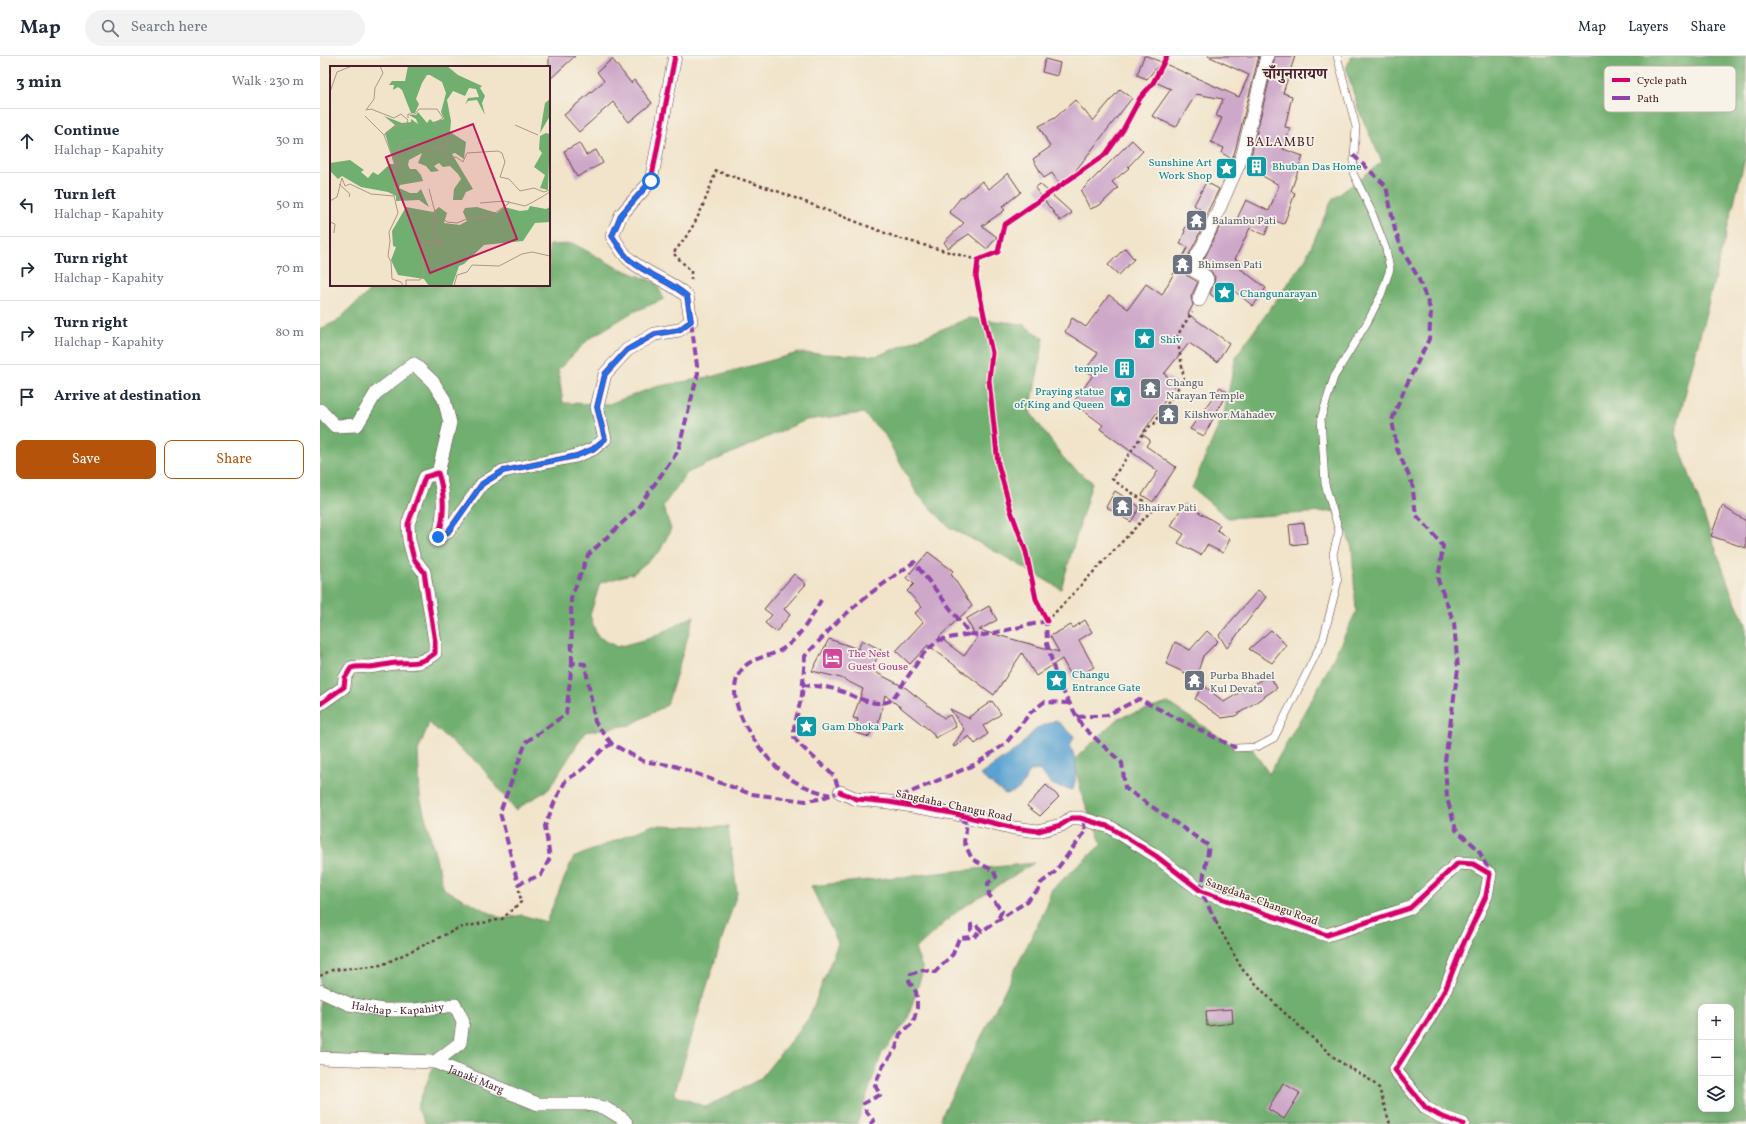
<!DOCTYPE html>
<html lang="en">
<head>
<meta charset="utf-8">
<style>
  body { margin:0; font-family:Vollkorn,"Noto Serif Devanagari",serif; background:#f2f2f3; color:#1f2937 }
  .controls { position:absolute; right:12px; bottom:12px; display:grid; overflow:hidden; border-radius:8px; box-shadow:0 2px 10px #0003 }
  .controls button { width:36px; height:36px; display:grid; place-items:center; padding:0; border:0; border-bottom:1px solid #e0e1e3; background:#fff; color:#1f2937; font:20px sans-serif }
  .stop { position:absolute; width:12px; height:12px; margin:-9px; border:3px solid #1a73e8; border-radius:50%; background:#fff }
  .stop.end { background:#1a73e8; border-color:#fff; box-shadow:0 1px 4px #0008 }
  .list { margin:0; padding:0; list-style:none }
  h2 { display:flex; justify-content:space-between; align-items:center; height:52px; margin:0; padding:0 16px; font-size:17px }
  h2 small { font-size:13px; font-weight:400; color:#747a83 }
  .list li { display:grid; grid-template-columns:26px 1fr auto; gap:12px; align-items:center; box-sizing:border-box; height:64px; padding:0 16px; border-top:1px solid #e0e1e3 }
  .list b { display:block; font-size:15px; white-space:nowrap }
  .list p { margin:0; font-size:13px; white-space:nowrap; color:#747a83 }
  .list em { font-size:13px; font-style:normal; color:#747a83 }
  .actions { display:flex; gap:8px; padding:12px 16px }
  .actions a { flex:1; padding:9px 0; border:1px solid #b45309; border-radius:8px; text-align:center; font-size:14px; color:#b45309 }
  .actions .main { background:#b45309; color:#fff }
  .icon { flex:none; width:22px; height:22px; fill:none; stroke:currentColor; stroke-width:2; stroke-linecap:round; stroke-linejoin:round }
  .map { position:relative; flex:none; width:1426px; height:1068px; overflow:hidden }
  header { display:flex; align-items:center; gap:24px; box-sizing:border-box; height:56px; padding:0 20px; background:#fff; border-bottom:1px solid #e0e1e3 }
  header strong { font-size:19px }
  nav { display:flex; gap:22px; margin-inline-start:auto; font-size:14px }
  .search { width:280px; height:36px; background:#f2f2f3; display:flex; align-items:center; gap:10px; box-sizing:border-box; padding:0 14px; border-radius:22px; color:#747a83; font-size:15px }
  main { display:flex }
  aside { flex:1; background:#fff }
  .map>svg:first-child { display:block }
  .forest { fill:#71af70; stroke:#5e674e; fill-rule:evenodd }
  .water { fill:#5aa2d1; stroke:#52607e }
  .building { fill:#cea8c9 }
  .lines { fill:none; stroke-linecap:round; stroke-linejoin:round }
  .service-casing { stroke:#633d43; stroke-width:8 }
  .minor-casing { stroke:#633d43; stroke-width:14 }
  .path { stroke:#633d43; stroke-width:2.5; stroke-dasharray:3 3; stroke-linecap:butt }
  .service { stroke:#fff; stroke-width:7 }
  .minor { stroke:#fff; stroke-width:13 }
  .quiet { stroke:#8e44ad; stroke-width:4; stroke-dasharray:8 4; stroke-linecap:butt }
  .cycleway-casing { stroke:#f7f3e8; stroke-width:8 }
  .cycleway { stroke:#d6006c; stroke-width:5 }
  .route { stroke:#1a73e8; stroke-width:5 }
  .labels { text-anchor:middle; stroke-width:3.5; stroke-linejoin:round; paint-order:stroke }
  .culture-label { font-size:11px; fill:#0d838f; stroke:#f7f3e8; text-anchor:start }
  .worship-label { font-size:11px; fill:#5b616d; stroke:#f7f3e8; text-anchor:start }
  .hotel-label { font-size:11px; fill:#b23c85; stroke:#f7f3e8; text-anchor:start }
  .street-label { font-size:11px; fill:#4a1f2b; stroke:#f7f3e8 }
  .quarter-label { font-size:13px; letter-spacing:1px; fill:#4a1f2b; stroke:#f7f3e8 }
  .district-label { font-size:15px; font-weight:bold; fill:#4a1f2b; stroke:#f7f3e8 }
  .inset-road { fill:none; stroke:#ae958a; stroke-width:1 }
  .view { fill:#c2185b; fill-opacity:0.15; stroke:#c2185b; stroke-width:2 }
  .inset-edge { fill:none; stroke:#4a1f2b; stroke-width:2 }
  .key { fill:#f7f3e8; stroke:#c3b3af; stroke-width:1 }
  .key-label { font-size:11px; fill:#4a1f2b }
</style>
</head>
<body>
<header>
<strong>Map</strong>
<div class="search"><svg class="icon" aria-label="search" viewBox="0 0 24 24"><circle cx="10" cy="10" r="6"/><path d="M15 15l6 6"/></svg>Search here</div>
<nav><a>Map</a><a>Layers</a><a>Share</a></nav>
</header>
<main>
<aside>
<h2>3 min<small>Walk · 230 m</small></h2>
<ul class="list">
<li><svg class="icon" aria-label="ahead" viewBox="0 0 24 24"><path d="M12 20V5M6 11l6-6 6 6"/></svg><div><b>Continue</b><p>Halchap - Kapahity</p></div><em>30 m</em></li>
<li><svg class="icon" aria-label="left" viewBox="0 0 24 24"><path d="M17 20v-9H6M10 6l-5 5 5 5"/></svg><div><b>Turn left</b><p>Halchap - Kapahity</p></div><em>50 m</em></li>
<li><svg class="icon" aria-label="right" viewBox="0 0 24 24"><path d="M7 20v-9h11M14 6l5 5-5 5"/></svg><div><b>Turn right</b><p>Halchap - Kapahity</p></div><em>70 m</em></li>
<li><svg class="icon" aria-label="right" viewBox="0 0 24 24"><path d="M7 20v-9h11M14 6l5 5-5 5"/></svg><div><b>Turn right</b><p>Halchap - Kapahity</p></div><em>80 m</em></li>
<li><svg class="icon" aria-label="arrive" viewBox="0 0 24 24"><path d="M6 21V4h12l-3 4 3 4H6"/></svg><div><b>Arrive at destination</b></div></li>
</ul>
<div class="actions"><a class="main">Save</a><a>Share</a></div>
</aside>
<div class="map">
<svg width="1426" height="1068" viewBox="0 0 1426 1068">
  <rect width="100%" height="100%" fill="#f7f3e8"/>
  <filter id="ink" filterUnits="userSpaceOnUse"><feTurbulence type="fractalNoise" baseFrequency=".025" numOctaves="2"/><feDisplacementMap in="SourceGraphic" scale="8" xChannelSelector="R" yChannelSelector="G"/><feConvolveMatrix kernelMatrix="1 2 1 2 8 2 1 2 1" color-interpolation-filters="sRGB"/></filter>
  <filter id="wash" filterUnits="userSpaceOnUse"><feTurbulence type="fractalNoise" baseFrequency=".012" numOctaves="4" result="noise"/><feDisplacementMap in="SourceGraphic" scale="16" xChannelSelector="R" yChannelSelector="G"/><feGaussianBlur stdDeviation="0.9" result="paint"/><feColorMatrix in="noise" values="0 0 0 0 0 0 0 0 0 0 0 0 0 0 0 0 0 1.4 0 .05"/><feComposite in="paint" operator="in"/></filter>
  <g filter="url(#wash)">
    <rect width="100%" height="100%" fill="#f1e4ca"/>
    <!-- forest -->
    <g class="forest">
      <path d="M1032,0H1426V99L1355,378L1411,536L1426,569V1068H624L620,1063L727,850L731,834L782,788L762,740L754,704L798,662L848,647L916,692L933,694L949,718L1003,623L1036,556L1032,492L1019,455L908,462L872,432L904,357L916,300L985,204L1012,144L1062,106L1039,55L1026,12ZM1381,951H1411V1053H1381Z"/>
      <polygon points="254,188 296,211 336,227 344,243 311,257 270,282 238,314 243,347 289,348 335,331 394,320 478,297 557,300 649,262 702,268 724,282 710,356 747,407 772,426 741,533 684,500 629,471 597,438 565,379 543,357 486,364 367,417 343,450 351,473 340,495 314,517 280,527 270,559 277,580 297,591 331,582 374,560 347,649 310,669 265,676 229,733 195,754 160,709 109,667 98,695 100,741 124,833 182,863 202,859 226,866 253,802 333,769 408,771 417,837 384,939 354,1039 386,1051 440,1023 489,962 518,887 491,830 714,807 640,853 595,893 603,914 587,965 562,997 537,1068 106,1068 97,1052 115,1006 0,999 0,273 17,265 56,229 229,229 229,189"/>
    </g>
    <!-- water -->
    <path class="water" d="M736,664L754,680L750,690C758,704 757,719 753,734L733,729L719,714L710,715C702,728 702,736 685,738L660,719L697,693L717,672Z"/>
    <g id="blocks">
      <!-- building -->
      <g class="building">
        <polygon points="229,0 255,0 229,24"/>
        <polygon points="824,0 827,0 841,6 827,23 817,19"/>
        <polygon points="888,0 939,0 915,95 912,103 902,97 904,92 891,86 902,62 896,60 903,43 876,38 856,71 832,60 851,33 835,26 843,7 919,41 929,19"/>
        <polygon points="955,0 975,0 963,37 972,40 965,71 970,72 963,93 983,100 971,135 975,137 964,168 952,164 945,179 930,172 915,203 920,206 918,211 946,232 933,250 903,226 894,241 890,238 894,227 895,221 890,214 881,209 903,164 914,169 926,144 949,155 959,129 926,111 931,100"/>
        <polygon points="292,3 311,27 314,24 332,47 309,66 293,46 259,76 244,59 284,25 277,16"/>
        <polygon points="725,3 740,7 737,20 722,16"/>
        <polygon points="800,33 812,42 742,132 732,117 724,122 713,103 730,91 719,70 735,62 755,44 773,65"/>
        <polygon points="812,84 823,95 808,111 809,112 792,126 798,132 780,149 770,153 761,135"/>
        <polygon points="259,87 266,99 276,94 283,107 257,121 244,95"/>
        <polygon points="688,117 701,136 682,151 685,154 662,170 677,181 667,193 649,178 628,192 624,186 644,167 629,156 642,140 643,141 662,125 669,133"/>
        <polygon points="886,126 899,133 887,157 888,157 876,185 862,212 866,219 878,226 871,241 873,249 868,258 909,287 897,306 869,287 844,318 857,327 822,378 830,384 826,390 856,411 833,446 822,439 838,415 780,373 783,369 753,347 773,319 765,314 778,297 745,276 752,262 766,271 789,239 808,253 826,228 842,239 868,191 860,188 865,175 864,174 878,153 881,154 874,149"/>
        <polygon points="720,128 752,157 740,165 715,132"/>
        <polygon points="805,192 814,203 799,219 788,209"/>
        <polygon points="900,331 907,336 884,380 870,373"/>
        <polygon points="795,435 820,451 811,466 786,451"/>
        <polygon points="864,447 900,469 897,474 910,483 903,497 887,489 881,499 858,487 864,478 851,470"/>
        <polygon points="1402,450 1426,465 1426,492 1391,480"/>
        <polygon points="984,467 987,487 971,489 969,469"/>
        <polygon points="608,496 633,515 631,518 652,550 619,581 644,600 657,582 646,563 669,550 677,564 659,574 739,596 730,580 751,569 753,572 765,564 772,576 759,584 774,611 753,623 742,603 716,620 702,597 674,639 608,589 590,608 576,595 603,566 595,557 602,551 587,535 594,528 586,522"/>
        <polygon points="474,518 486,528 464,553 470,559 456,576 445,567 452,559 444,553"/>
        <polygon points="938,534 946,541 907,592 899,579"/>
        <polygon points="951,574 966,589 952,607 929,593"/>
        <polygon points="887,575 898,585 883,600 876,622 846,608 855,586 870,594"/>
        <polygon points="509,583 538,593 542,584 561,594 551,614 586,632 624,662 630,659 636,671 615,682 613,677 565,639 558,669 553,668 549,681 534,676 538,663 533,662 543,633 521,622 492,615"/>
        <polygon points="949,619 957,632 915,660 902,662 875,643 883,629 904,646"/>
        <polygon points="672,645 681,658 663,670 668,678 655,688 649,680 634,691 633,690 644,673 630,653 650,663 649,661"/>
        <polygon points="726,729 739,741 720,760 707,750"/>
        <polygon points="912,953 913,967 887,970 886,955"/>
        <polygon points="963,1027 980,1037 964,1063 948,1053"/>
      </g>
    </g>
  </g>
  <g filter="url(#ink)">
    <use href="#blocks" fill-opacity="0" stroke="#633d43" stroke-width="1"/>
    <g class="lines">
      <defs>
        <polyline id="service" points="916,692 937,691 954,682 1003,584 1018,525 1013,498 1019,475 1005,428 1001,362 1014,321 1048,265 1061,239 1070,213 1066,193 1051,154 1033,117 1036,71 1017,0"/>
        <g id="minor">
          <polyline points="879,244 887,224 886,221 870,212 883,189 923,98 947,0"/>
          <polyline points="0,354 15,370 37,369 56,337 94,308 113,326 124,343 130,367 118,417"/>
          <path d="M0,648L24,631L25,622L31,612C37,610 42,611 49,611C58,610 67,608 77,607C94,606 100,609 115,597V586L104,516L94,503L89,484L88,468L105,421L118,417C125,437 125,461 118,481L128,476L162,428L183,415L256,400L273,393L285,383L277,351L285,318L307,294L335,278L359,274L371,265L367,240C350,225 328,219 311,205C303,199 298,188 292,180L301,159L331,125L355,0"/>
          <polyline points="520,736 537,743 569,746 632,757 694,772 718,775 741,769 752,762 760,762 790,771 836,800 881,835 1007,879 1090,852 1138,807 1153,808 1170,818 1166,840 1142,891 1126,932 1109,962 1075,1014 1106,1052 1120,1060 1143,1068"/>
          <path id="s1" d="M0,935L29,948L63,954H94L135,949L143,965L140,987L115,1006"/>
          <path id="s2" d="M0,1002L115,1006L218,1048H267L285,1052L303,1063L307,1068"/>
        </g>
      </defs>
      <!-- service casing -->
      <use href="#service" class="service-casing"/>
      <!-- minor casing -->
      <use href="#minor" class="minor-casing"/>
      <!-- path -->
      <g class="path">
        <path d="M371,224V215L353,197C377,170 384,148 396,115L457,135L578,182L658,204"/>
        <polyline points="727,565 834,452 792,423 827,372 834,368 864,323 857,280 872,256"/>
        <polyline points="896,866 922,913 956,949 1017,1004 1050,1024 1059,1032 1070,1068"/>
        <polyline points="0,920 12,914 62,909 139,872 182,863 201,846 198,828"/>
      </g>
      <!-- service -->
      <use href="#service" class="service"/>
      <!-- minor -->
      <use href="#minor" class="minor"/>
      <!-- quiet -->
      <g class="quiet">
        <polyline points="1033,99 1066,130 1075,174 1083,196 1098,221 1111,255 1109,283 1084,334 1072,364 1077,393 1092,427 1096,459 1109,473 1123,490 1118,524 1134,567 1138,613 1125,705 1127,742 1136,774 1158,793 1170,817"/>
        <path d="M501,544C491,562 479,583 461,594C449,601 433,601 423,612C396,643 444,703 468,721C480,730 496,735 510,739"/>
        <polyline points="726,562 727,587 737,624 762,670 802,707 805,732 889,790 881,835 896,866"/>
        <polyline points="252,607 251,542 268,499 317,453 358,395 378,317 371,265"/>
        <path d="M482,629C491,630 501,630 510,632C531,636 552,654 572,644L604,597L619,584L650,578"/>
        <polyline points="757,661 787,659 819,643 916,692"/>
        <polyline points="292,688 275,666 265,608 252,607 246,658 206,686 180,756 198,828 221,819 230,802 225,770 235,745 246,724 262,714 284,692 292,688 323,705 355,710 431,738 486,745 499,743 520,736 514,720 479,688 474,681 474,671 482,639 485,600 519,564 548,539 594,506 650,578 664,579 727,565"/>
        <polyline points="570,745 656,708 686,687 710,657 724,646 749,647"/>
        <polyline points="640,762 647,767 644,786 652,803 674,815 676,821 668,827 669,839 682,855 678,863"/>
        <polyline points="550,1068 554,1065 546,1055 544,1047 560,1039 555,1029 563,1010 576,992 580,978 593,967 597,952 597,942 596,936 589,925 591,918 603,914 615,916 633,898 639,882 654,881 658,878 651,874 651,869 655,868 662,875 706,846 719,833 721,827 734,817 765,776 764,767 760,763"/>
      </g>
      <defs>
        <g id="cycleway">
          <polyline points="727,565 716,543 706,496 691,455 678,408 669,324 672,297 656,221 658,204 678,196 684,169 786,98 803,74 820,42 833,27 847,0"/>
          <path d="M0,648L24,631L25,622L31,612C37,610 42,611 49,611C58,610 67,608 77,607C94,606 100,609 115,597V586L104,516L94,503L89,484L88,468L105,421L118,417C125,437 125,461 118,481L128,476L162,428L183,415L256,400L273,393L285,383L277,351L285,318L307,294L335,278L359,274L371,265L367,240C350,225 328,219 311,205C303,199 298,188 292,180L301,159L331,125L355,0"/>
          <polyline points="520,736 537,743 569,746 632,757 694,772 718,775 741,769 752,762 760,762 790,771 836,800 881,835 1007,879 1090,852 1138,807 1153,808 1170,818 1166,840 1142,891 1126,932 1109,962 1075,1014 1106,1052 1120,1060 1143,1068"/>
        </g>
      </defs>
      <!-- cycleway casing -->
      <use href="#cycleway" class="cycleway-casing"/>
      <!-- cycleway -->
      <use href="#cycleway" class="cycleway"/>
    </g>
  </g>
  <g class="lines" filter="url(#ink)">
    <!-- route -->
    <path class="route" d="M118,481L128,476L162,428L183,415L256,400L273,393L285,383L277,351L285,318L307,294L335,278L359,274L371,265L367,240C350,225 328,219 311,205C303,199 298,188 292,180L301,159L331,125"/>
  </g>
  <!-- icons -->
  <defs>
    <symbol id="building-square" viewBox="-11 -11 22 22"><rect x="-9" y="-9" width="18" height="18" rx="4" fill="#0f9aa8" stroke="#f7f3e8"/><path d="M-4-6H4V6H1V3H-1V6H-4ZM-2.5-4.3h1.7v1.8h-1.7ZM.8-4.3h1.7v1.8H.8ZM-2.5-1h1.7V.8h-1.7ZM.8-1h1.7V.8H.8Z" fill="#fff"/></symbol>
    <symbol id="sight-square" viewBox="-11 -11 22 22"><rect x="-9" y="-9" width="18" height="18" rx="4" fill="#0f9aa8" stroke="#f7f3e8"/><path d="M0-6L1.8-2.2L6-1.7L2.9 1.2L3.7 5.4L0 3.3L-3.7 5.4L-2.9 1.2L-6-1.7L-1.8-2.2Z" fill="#fff"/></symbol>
    <symbol id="temple-square" viewBox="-11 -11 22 22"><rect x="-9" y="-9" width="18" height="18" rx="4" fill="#6b7280" stroke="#f7f3e8"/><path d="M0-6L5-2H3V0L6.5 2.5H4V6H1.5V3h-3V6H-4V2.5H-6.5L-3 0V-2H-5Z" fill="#fff"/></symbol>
    <symbol id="hotel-square" viewBox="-11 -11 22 22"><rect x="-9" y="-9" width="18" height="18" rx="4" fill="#d1479c" stroke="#f7f3e8"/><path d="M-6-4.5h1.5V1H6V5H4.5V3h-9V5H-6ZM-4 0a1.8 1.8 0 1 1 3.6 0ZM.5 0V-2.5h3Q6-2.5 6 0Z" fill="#fff"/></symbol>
  </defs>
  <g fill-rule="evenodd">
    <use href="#building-square" x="924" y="98" width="25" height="25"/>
    <use href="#sight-square" x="894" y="100" width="25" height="25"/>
    <use href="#temple-square" x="864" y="152" width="25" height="25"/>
    <use href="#temple-square" x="850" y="196" width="25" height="25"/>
    <use href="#sight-square" x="892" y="224" width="25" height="25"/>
    <use href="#sight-square" x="812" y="270" width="25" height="25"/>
    <use href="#building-square" x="792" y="300" width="25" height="25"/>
    <use href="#temple-square" x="818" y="320" width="25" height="25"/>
    <use href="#sight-square" x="788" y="328" width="25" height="25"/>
    <use href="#temple-square" x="836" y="346" width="25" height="25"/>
    <use href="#temple-square" x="790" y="438" width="25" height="25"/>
    <use href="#hotel-square" x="500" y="590" width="25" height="25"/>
    <use href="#sight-square" x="724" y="612" width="25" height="25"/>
    <use href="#temple-square" x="862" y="612" width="25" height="25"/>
    <use href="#sight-square" x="474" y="658" width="25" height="25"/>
  </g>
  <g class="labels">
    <!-- culture labels -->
    <g class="culture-label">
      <text x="892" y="110" text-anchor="end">Sunshine Art<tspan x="892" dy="13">Work Shop</tspan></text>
      <text x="952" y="114">Bhuban Das Home</text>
      <text x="920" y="241">Changunarayan</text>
      <text x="840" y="287">Shiv</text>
      <text x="788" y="316" text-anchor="end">temple</text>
      <text x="784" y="339" text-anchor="end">Praying statue<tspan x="784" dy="13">of King and Queen</tspan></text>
      <text x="752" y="622">Changu<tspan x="752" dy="13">Entrance Gate</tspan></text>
      <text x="502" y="674">Gam Dhoka Park</text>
    </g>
    <!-- worship labels -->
    <g class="worship-label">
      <text x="892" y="168">Balambu Pati</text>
      <text x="878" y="212">Bhimsen Pati</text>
      <text x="846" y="330">Changu<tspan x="846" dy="13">Narayan Temple</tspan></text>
      <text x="864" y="362">Kilshwor Mahadev</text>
      <text x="818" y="455">Bhairav Pati</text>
      <text x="890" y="623">Purba Bhadel<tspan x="890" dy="13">Kul Devata</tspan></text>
    </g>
    <!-- hotel labels -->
    <g class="hotel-label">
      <text x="528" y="601">The Nest<tspan x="528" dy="13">Guest Gouse</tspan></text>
    </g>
    <!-- street labels -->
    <g class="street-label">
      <text transform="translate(634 749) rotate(12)" y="4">Sangdaha- Changu Road</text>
      <text transform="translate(942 845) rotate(20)" y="4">Sangdaha- Changu Road</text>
      <text dy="4" stroke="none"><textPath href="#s1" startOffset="81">Halchap - Kapahity</textPath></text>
      <text dy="4" stroke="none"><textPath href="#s2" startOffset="160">Janaki Marg</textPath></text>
    </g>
    <!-- quarter labels -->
    <g class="quarter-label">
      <text x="961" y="90">BALAMBU</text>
    </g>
    <!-- district labels -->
    <g class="district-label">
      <text x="975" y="23">चाँगुनारायण</text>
    </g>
  </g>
  <!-- overview -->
  <g transform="translate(10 10)">
    <rect width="220" height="220" fill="#f1e4ca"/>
    <path d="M78,0H117L128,9L152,20L150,22L155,30L152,37L155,49L147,34L138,35L135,39L138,32L149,31L146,23L139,22L135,30L123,25L117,34L121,55L120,66L136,76L134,93L125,87L122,88L143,123L136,126L132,134H123L124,123L131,113L128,108L120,100L113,101L109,97L104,100L109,105L101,106L96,100L88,97L92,87L79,94L78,99L80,103H86L91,109L93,115L70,119L69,122L80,127H87L91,123L99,141L89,134L66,135V130L58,126L31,121L12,110L8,113L0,105V97L20,94L34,104L31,106L38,112L43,106L48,109L60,98H64L55,67L65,59L54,50L72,57L81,56V53L88,58L86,53L79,49H86L88,46L97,57L100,53L103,56L114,53L111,46L116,27L112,16L100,9H97L92,17L86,33L89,38L85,47H81L72,24L68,21L63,24L64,19H59L62,15H75ZM220,33V50L210,67L215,37ZM216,67L220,68L218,124L210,122L215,109L204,101L212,87L209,83L210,70ZM200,140L216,143L220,141V156L205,157L193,175L154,179L134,198L129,200L122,220H99L94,213L68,209L61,194L66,181L63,180L62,165L76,141L103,146L109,141L117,147L114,157L130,159L137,155L133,146L135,142L147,141L167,147L174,141L190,145L198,144Z" fill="#71af70"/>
    <path class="inset-road" d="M50,0L53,7L45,22L44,33L36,44L41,43L64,52L71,48L78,54L76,59L65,60L54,69L65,98L64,130M0,26L7,6L22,0M35,50L54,69M78,52V48H85L89,43H107L113,52L104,57L115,65L114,72L121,75L113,80M185,59L208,69M65,98H70L67,90L70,77L82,73L94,79L98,86L112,79L107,82L115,85L119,92L126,91L133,96L137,87L168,85L172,87L175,96L170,111L179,113L190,125L204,122L214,126L220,124M9,118L20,128L19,131M0,135L7,131L12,112L15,120L20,118L41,128L64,130L68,147L59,166L60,175L58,190L61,196L62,213L71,216L73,220M203,136L220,126M150,137L174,135L195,140L203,136M115,154L117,156L127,157L144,150L159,151L178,138L179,135M0,156L5,158L4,167M76,220V214H90L94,209L92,182L94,176L113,178L103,167L105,146L99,123M124,220L127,209L137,206L142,199L169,200L192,188L202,186L220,190"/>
    <path class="view" d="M143,58L187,173L100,207L56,91Z"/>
    <rect width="220" height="220" class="inset-edge"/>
  </g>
  <!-- legend -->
  <rect x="1284" y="10" width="132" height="46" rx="6" class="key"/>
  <rect x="1292" y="22" width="18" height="4" fill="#d6006c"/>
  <rect x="1292" y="40" width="18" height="4" fill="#8e44ad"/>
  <g class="key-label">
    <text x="1317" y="28">Cycle path</text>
    <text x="1317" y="46">Path</text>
  </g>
</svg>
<div class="controls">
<button>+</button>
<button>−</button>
<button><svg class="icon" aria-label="layers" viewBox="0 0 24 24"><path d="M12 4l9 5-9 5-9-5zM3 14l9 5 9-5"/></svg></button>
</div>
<div class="stop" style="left:331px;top:125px"></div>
<div class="stop end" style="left:118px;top:481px"></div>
</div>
</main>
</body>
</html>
